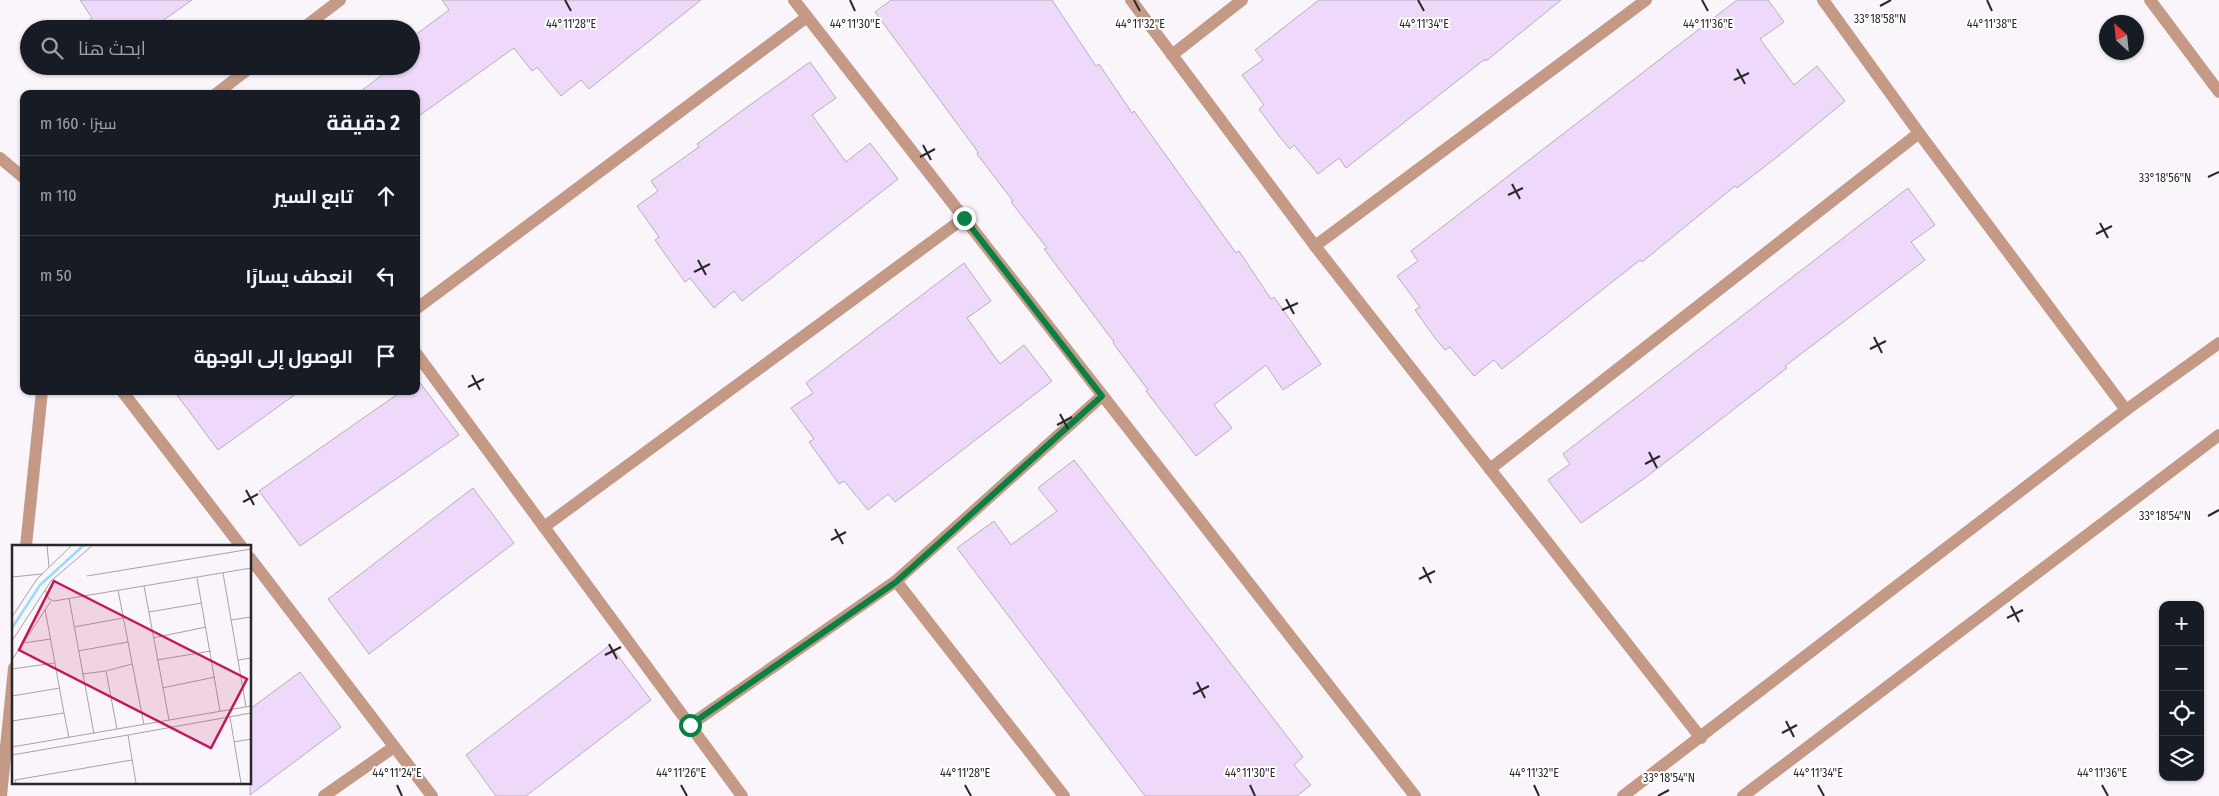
<!DOCTYPE html>
<html lang="ar">
<head>
<meta charset="utf-8">
<style>
  body { margin:0; font-family:"Fira Sans Condensed",Cairo,sans-serif; background:#20242c; color:#f1f3f6; direction:rtl }
  .controls { position:absolute; right:15px; bottom:15px; display:grid; overflow:hidden; border-radius:10px; box-shadow:0 1px 4px #0004 }
  .controls button { width:45px; height:45px; display:grid; place-items:center; padding:0; border:0; border-bottom:1px solid #363941; background:#171b24; color:#f1f3f6; font:25px sans-serif }
  .compass { position:absolute; left:2099px; top:15px; width:45px; height:45px; border-radius:50%; background:#171b24; box-shadow:0 1px 4px #0004; rotate:333deg }
  .stop { position:absolute; width:15px; height:15px; margin:-11px; border:4px solid #0b8043; border-radius:50%; background:#fff }
  .stop.end { background:#0b8043; border-color:#fff; box-shadow:0 1px 5px #0008 }
  .list { margin:0; padding:0; list-style:none }
  h2 { display:flex; justify-content:space-between; align-items:center; height:65px; margin:0; padding:0 20px; font-size:21px }
  h2 small { font-size:16px; font-weight:400; color:#9ea1a6 }
  .list li { display:grid; grid-template-columns:32px 1fr auto; gap:15px; align-items:center; box-sizing:border-box; height:80px; padding:0 20px; border-top:1px solid #363941 }
  .list b { display:block; font-size:19px; white-space:nowrap }
  .list em { font-size:16px; font-style:normal; color:#9ea1a6 }
  .icon { flex:none; width:28px; height:28px; fill:none; stroke:currentColor; stroke-width:2; stroke-linecap:round; stroke-linejoin:round }
  .map { position:relative; flex:none; width:2219px; height:796px; overflow:hidden; direction:ltr }
  .search { position:absolute; background:#171b24; box-shadow:0 1px 4px #0004; left:20px; top:20px; width:400px; height:55px; display:flex; align-items:center; gap:12px; box-sizing:border-box; padding:0 18px; border-radius:28px; color:#9ea1a6; font-size:19px }
  .panel { position:absolute; background:#171b24; box-shadow:0 1px 4px #0004; left:20px; top:90px; width:400px; height:305px; border-radius:10px; direction:rtl }
  .map>svg:first-child { display:block }
  .building { fill:#efd9fa; stroke:#b4b0b6 }
  .lines { fill:none; stroke-linecap:round; stroke-linejoin:round }
  .minor { stroke:#c49a86; stroke-width:12 }
  .route { stroke:#0b8043; stroke-width:6 }
  .ticks { fill:none; stroke:#292729; stroke-width:2 }
  .inset-river { fill:none; stroke:#99dbf6; stroke-width:2.5 }
  .inset-road { fill:none; stroke:#a6a3a7; stroke-width:1 }
  .view { fill:#c2185b; fill-opacity:0.15; stroke:#c2185b; stroke-width:2.5 }
  .inset-edge { fill:none; stroke:#292729; stroke-width:2.5 }
  .ticks-label { font-size:12px; text-anchor:middle; fill:#292729; stroke:#fff; stroke-width:4; stroke-linejoin:round; paint-order:stroke }
</style>
</head>
<body>
<div class="map">
<svg width="2219" height="796" viewBox="0 0 2219 796">
  <rect width="100%" height="100%" fill="#f9f5fb"/>
  <!-- building -->
  <g class="building">
    <polygon points="80,0 192,0 161,22 162,24 155,29 77,29 92,18"/>
    <polygon points="442,0 701,0 589,89 581,80 561,96 537,67 532,71 514,48 416,118 416,94 357,94 394,66 411,66 411,38 449,10"/>
    <polygon points="891,0 1052,0 1096,66 1099,64 1132,113 1134,111 1236,253 1239,251 1271,299 1274,297 1321,364 1283,390 1266,365 1214,405 1232,428 1196,456 1146,391 1148,390 1113,343 1114,342 1044,249 1047,248 1011,202 1013,201 977,154 978,152 875,12"/>
    <polygon points="1319,0 1561,0 1486,61 1485,59 1346,168 1339,158 1318,174 1294,145 1290,149 1279,136 1259,109 1264,105 1242,75 1263,60 1255,50"/>
    <polygon points="1737,0 1768,0 1784,22 1760,39 1794,85 1817,66 1845,101 1782,153 1737,188 1735,186 1642,262 1640,260 1502,369 1494,360 1474,376 1450,347 1445,350 1435,338 1415,310 1420,307 1397,276 1418,261 1411,251"/>
    <polygon points="810,62 836,98 812,115 846,162 870,143 898,179 742,301 734,291 714,308 690,278 685,282 655,240 659,237 637,206 658,191 651,181 699,147 697,144 743,110"/>
    <polygon points="1908,188 1935,225 1911,242 1925,260 1785,366 1787,368 1645,478 1581,523 1548,480 1570,464 1563,454"/>
    <polygon points="964,263 991,301 967,318 1000,364 1024,345 1052,381 895,502 888,494 868,510 844,481 839,484 809,442 814,439 791,408 813,393 806,383"/>
    <polygon points="418,380 459,435 300,546 259,491 402,391 416,391"/>
    <polygon points="174,391 300,391 218,450"/>
    <polygon points="1074,460 1303,757 1294,765 1311,785 1297,796 1145,796 957,548 994,521 1011,545 1057,511 1038,488"/>
    <polygon points="473,488 514,543 369,654 328,599"/>
    <polygon points="610,645 651,700 526,796 496,796 466,755"/>
    <polygon points="300,672 341,727 250,795 250,709"/>
  </g>
  <g class="lines">
    <!-- minor -->
    <g class="minor">
      <polyline points="794,0 1415,796"/>
      <polyline points="1131,0 1315,246 1701,738"/>
      <polyline points="1823,0 1919,133 2126,410"/>
      <polyline points="2150,0 2219,92"/>
      <polyline points="302,29 340,0"/>
      <polyline points="1172,55 1242,0"/>
      <polyline points="216,94 252,66"/>
      <polyline points="0,158 24,178"/>
      <polyline points="1315,246 1646,0"/>
      <polyline points="416,309 807,17"/>
      <polyline points="416,353 742,796"/>
      <polyline points="122,391 241,546"/>
      <polyline points="1490,469 1919,133"/>
      <polyline points="544,527 964,218"/>
      <polyline points="26,546 42,391"/>
      <polyline points="250,558 432,796"/>
      <polyline points="690,725 896,581"/>
      <polyline points="1,796 14,668"/>
      <polyline points="324,796 394,747"/>
      <polyline points="1064,796 896,581 1102,396"/>
      <polyline points="1623,796 2126,410 2219,343"/>
      <polyline points="1743,796 2219,435"/>
    </g>
  </g>
  <g class="lines">
    <!-- route -->
    <polyline class="route" points="690,725 896,582 1102,396 964,218"/>
  </g>
  <!-- ticks -->
  <path class="ticks" d="M565,0L571,11M850,0L855,11M1134,0L1140,11M1418,0L1424,11M1702,0L1708,11M1987,0L1992,11M1880,6L1891,0M1737,69L1745,84M1734,80L1749,73M923,145L931,160M920,157L935,149M2208,177L2219,172M1512,184L1520,199M1508,195L1523,188M2100,223L2108,238M2096,234L2112,226M698,260L706,275M694,272L710,264M1286,299L1294,314M1282,310L1298,303M1874,337L1882,353M1870,349L1886,341M472,375L480,390M468,387L484,379M1060,414L1068,429M1057,425L1072,417M1649,452L1657,468M1645,464L1660,456M246,490L254,505M243,502L258,494M2208,516L2219,510M835,529L843,544M831,540L846,532M1423,567L1431,583M1419,579L1435,571M2011,606L2019,622M2007,618L2023,610M609,644L617,659M605,655L621,647M1197,682L1205,698M1193,694L1209,686M1786,721L1794,737M1782,733L1797,725M397,785L402,796M681,785L687,796M965,785L971,796M1250,785L1255,796M1534,785L1539,796M1818,785L1824,796M2102,785L2108,796M1658,796L1669,790"/>
  <!-- overview -->
  <g transform="translate(12 545)">
    <rect width="239" height="239" fill="#f9f5fb"/>
    <path class="inset-river" d="M0,83L28,40L72,0"/>
    <path class="inset-road" d="M35,0L37,22M211,28L226,115L239,113M75,31L239,4M0,32L30,29M185,33L208,166M132,41L157,175M33,45L37,54L42,56L239,23M106,45L132,180M57,53L82,189M137,67L190,58M0,72L25,34L60,0M219,75L239,72M62,82L111,73M141,93L194,82M0,96L39,36L81,0M11,98L39,94M66,106L116,97M0,115L39,56M145,115L199,106M226,115L234,162M0,124L43,118M70,129L94,126M150,143L203,132M0,151L48,143M52,168L57,193M218,172L229,238M0,176L52,168L33,64M105,184L239,161M222,197L239,194M0,202L105,184L94,126L120,119M0,210L116,190M4,238L3,235L120,215M124,238L116,190L239,168"/>
    <path class="view" d="M42,36L235,134L199,203L7,105Z"/>
    <rect width="239" height="239" class="inset-edge"/>
  </g>
  <g class="ticks-label">
    <text x="1880" y="23">33°18'58"N</text>
    <text x="571" y="28">44°11'28"E</text>
    <text x="855" y="28">44°11'30"E</text>
    <text x="1140" y="28">44°11'32"E</text>
    <text x="1424" y="28">44°11'34"E</text>
    <text x="1708" y="28">44°11'36"E</text>
    <text x="1992" y="28">44°11'38"E</text>
    <text x="2165" y="182">33°18'56"N</text>
    <text x="2165" y="520">33°18'54"N</text>
    <text x="397" y="777">44°11'24"E</text>
    <text x="681" y="777">44°11'26"E</text>
    <text x="965" y="777">44°11'28"E</text>
    <text x="1250" y="777">44°11'30"E</text>
    <text x="1534" y="777">44°11'32"E</text>
    <text x="1818" y="777">44°11'34"E</text>
    <text x="2102" y="777">44°11'36"E</text>
    <text x="1669" y="782">33°18'54"N</text>
  </g>
</svg>
<div class="controls">
<button>+</button>
<button>−</button>
<button><svg class="icon" aria-label="locate" viewBox="0 0 24 24"><circle cx="12" cy="12" r="6"/><path d="M12 2v4M12 18v4M2 12h4M18 12h4"/></svg></button>
<button><svg class="icon" aria-label="layers" viewBox="0 0 24 24"><path d="M12 4l9 5-9 5-9-5zM3 14l9 5 9-5"/></svg></button>
</div>
<svg class="compass" viewBox="-18 -18 36 36"><path d="M0-13l5 13h-10z" fill="#e53935"/><path d="M0 13l5-13h-10z" fill="#9ea1a6"/></svg>
<div class="stop" style="left:690px;top:725px"></div>
<div class="stop end" style="left:964px;top:218px"></div>
<div class="search"><svg class="icon" aria-label="search" viewBox="0 0 24 24"><circle cx="10" cy="10" r="6"/><path d="M15 15l6 6"/></svg>ابحث هنا</div>
<section class="panel">
<h2>2 دقيقة<small>سيرًا · 160 m</small></h2>
<ul class="list">
<li><svg class="icon" aria-label="ahead" viewBox="0 0 24 24"><path d="M12 20V5M6 11l6-6 6 6"/></svg><div><b>تابع السير</b></div><em>110 m</em></li>
<li><svg class="icon" aria-label="left" viewBox="0 0 24 24"><path d="M17 20v-9H6M10 6l-5 5 5 5"/></svg><div><b>انعطف يسارًا</b></div><em>50 m</em></li>
<li><svg class="icon" aria-label="arrive" viewBox="0 0 24 24"><path d="M6 21V4h12l-3 4 3 4H6"/></svg><div><b>الوصول إلى الوجهة</b></div></li>
</ul>
</section>
</div>
</body>
</html>
